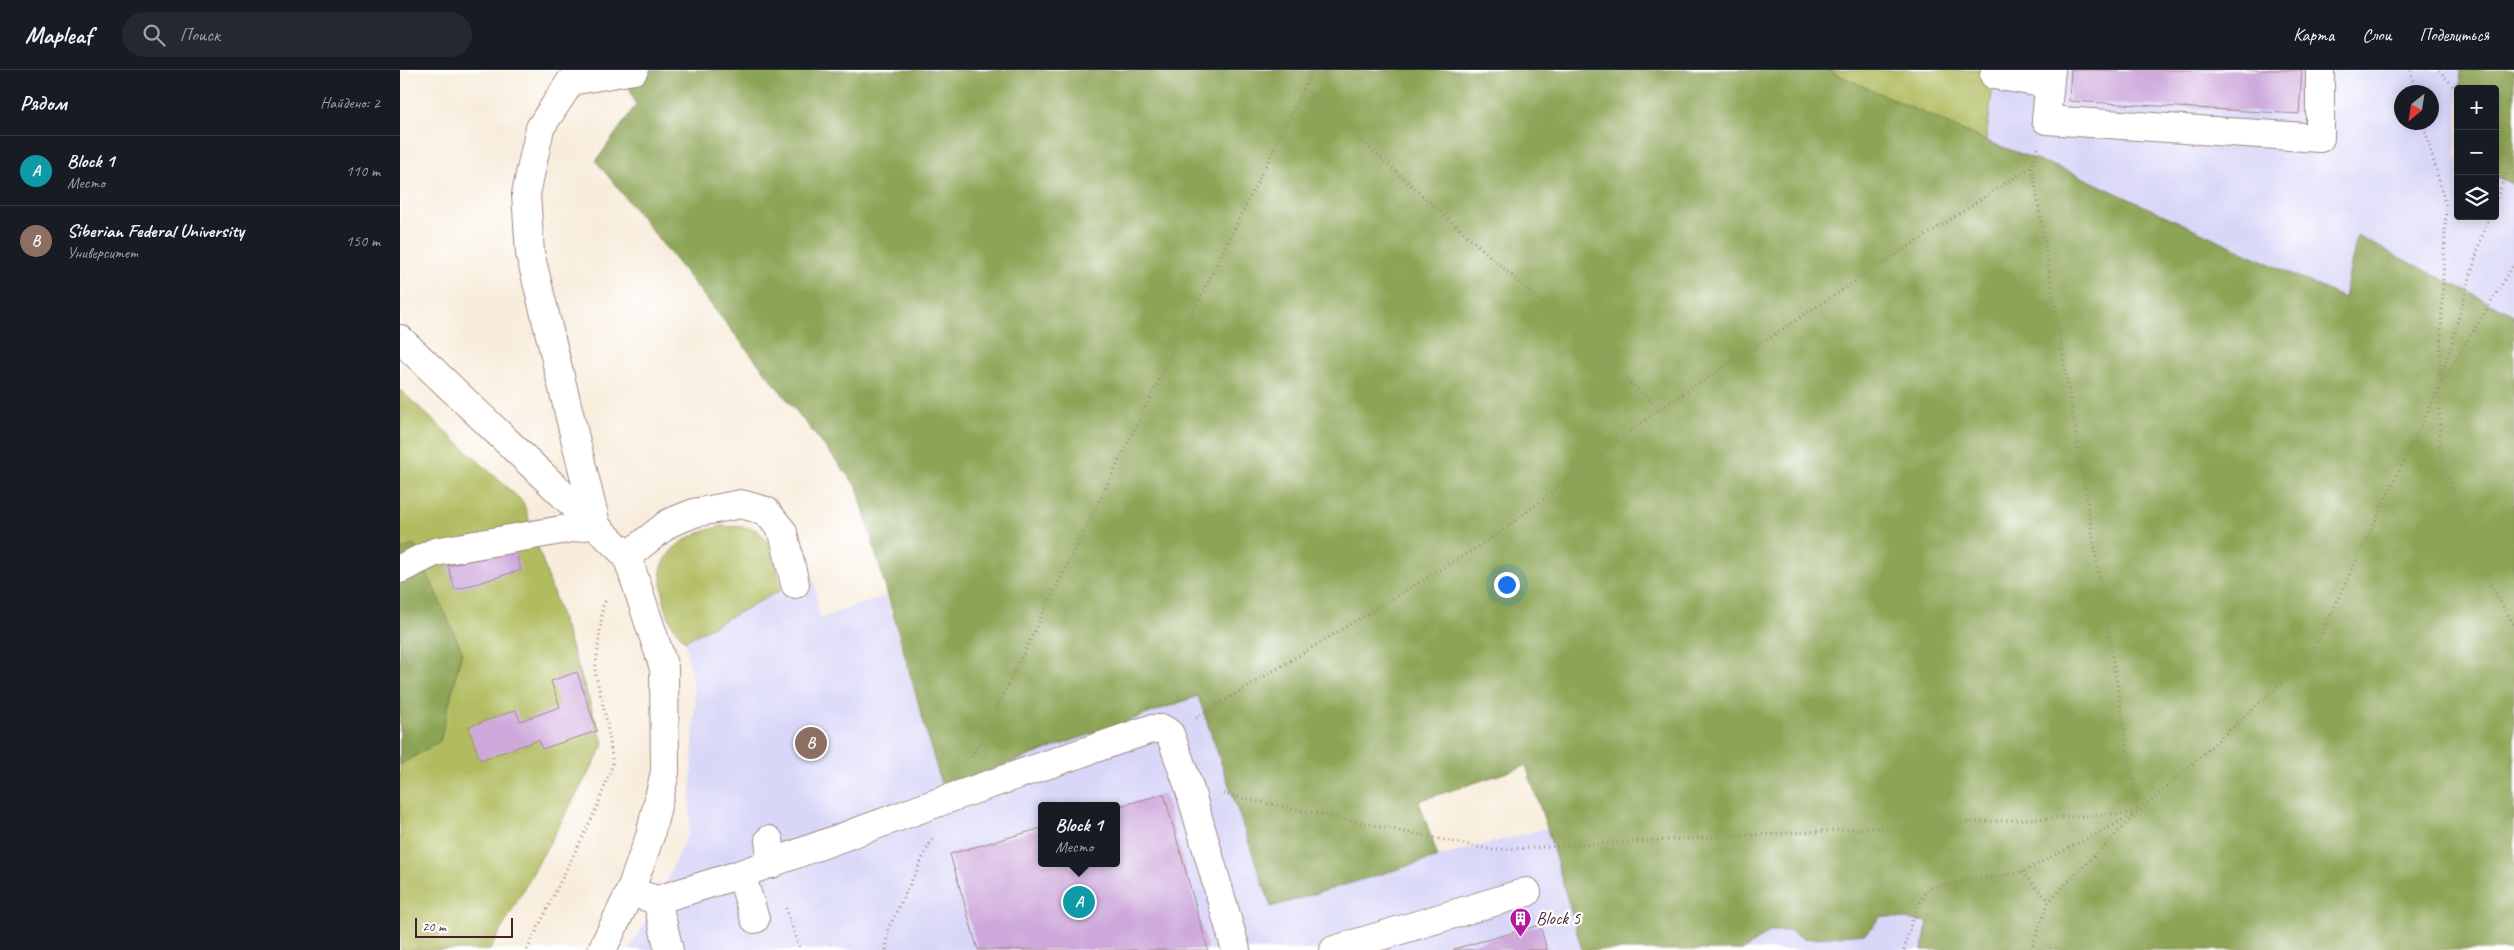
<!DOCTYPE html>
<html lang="ru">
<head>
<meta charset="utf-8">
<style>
  body { margin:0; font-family:Caveat,sans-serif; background:#242831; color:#f1f3f6 }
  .controls { position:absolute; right:15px; top:15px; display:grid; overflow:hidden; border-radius:5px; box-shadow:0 2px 12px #0003 }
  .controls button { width:45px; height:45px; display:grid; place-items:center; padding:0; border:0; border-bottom:1px solid #363941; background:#171b24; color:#f1f3f6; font:25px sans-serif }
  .compass { position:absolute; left:1994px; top:15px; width:45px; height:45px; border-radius:50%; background:#171b24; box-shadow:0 2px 12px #0003; rotate:210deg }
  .scale { position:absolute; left:15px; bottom:12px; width:98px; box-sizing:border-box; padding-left:5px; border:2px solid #4a1f2b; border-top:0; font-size:14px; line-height:18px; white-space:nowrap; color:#4a1f2b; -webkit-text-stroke:4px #fff; paint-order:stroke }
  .you { position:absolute; left:1106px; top:514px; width:18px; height:18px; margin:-12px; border:4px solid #fff; border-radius:50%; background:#1a73e8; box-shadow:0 0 0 8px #1a73e833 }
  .badge { display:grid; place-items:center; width:32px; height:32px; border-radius:50%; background:#1a73e8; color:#fff; font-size:16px; font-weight:700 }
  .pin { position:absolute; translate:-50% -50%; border:2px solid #fff; box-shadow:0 1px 5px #0006 }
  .popup { position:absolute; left:638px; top:732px; width:82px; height:65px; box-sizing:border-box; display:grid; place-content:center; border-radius:5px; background:#171b24; filter:drop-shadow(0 1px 4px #0005); font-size:16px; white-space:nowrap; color:#9ea1a6 }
  .popup b { font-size:19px; color:#f1f3f6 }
  .popup::after { content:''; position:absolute; left:50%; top:100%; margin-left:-10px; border:10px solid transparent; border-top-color:#171b24 }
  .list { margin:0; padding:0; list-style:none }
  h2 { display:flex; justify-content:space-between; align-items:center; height:65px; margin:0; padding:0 20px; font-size:21px }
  h2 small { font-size:16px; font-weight:400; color:#9ea1a6 }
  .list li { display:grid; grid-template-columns:32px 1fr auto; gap:15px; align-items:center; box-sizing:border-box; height:70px; padding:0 20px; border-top:1px solid #363941 }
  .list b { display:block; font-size:19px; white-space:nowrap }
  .list p { margin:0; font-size:16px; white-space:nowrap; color:#9ea1a6 }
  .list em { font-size:16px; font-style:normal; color:#9ea1a6 }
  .icon { flex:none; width:28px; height:28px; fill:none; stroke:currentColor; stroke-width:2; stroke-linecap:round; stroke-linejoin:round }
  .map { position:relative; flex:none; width:2114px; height:880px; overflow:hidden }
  header { display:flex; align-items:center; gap:30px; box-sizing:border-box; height:70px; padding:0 25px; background:#171b24; border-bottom:1px solid #363941 }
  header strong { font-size:24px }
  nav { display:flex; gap:28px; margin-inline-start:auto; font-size:18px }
  .search { width:350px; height:45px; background:#242831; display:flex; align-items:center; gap:12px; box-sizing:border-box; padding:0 18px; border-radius:28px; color:#9ea1a6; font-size:19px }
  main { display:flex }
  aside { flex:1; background:#171b24 }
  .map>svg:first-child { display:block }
  .built { fill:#d9d7f8; fill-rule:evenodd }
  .green { fill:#b0bc5e; stroke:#7d6e44 }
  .forest { fill:#8ca455; stroke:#6b6240 }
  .building { fill:#cea8db }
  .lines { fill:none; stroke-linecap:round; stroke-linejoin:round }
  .minor-casing { stroke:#a18684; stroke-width:30 }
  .path { stroke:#a18684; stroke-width:3; stroke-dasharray:1 4; stroke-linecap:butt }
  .minor { stroke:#fff; stroke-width:28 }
  .labels { text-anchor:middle; stroke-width:4.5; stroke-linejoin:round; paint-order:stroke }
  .poi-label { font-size:18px; fill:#4a1f2b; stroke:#fff; text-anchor:start }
</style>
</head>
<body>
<header>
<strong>Mapleaf</strong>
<div class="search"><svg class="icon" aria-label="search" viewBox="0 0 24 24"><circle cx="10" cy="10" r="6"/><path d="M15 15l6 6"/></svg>Поиск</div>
<nav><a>Карта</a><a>Слои</a><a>Поделиться</a></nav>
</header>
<main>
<aside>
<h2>Рядом<small>Найдено: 2</small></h2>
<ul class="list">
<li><span class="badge" style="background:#0f9aa8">A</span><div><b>Block 1</b><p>Место</p></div><em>110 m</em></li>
<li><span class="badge" style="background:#8d6e63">B</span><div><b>Siberian Federal University</b><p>Университет</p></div><em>150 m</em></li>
</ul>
</aside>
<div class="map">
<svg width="2114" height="880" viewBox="0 0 2114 880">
  <rect width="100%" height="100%" fill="#fff"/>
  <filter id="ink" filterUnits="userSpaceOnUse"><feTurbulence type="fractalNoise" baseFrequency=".02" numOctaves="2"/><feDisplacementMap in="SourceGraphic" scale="10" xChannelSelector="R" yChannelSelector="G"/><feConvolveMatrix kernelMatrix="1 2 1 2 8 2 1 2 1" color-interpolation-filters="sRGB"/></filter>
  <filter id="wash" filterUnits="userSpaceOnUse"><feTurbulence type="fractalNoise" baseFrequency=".0096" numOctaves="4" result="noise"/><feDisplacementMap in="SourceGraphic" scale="20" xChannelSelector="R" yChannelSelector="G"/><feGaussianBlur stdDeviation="1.12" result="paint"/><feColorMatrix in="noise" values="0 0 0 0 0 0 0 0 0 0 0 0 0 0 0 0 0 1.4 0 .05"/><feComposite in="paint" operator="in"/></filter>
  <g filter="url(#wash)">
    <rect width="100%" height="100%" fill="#f8eddc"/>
    <!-- built -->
    <g class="built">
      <path d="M1427,0H2061L2060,19H2058L2055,88L2058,89V146H2095V106L2114,115V245L1957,166L1945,228L1673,103L1586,71ZM2002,22H2032V52H2002Z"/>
      <path d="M414,509L420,548L486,526L542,717L798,626L871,837L1038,787L1147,758L1182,880H229L257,830L289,762L295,628L285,571L381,520ZM642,736H716V793H642Z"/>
      <polygon points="1481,846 1528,852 1522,880 1344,880 1370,861 1390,861 1404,869 1464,864 1470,860"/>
    </g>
    <!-- green -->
    <g class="green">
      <polygon points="1427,0 1595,0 1586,71"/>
      <polygon points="0,320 123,432 204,675 90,880 0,880"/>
      <path d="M322,456C331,457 345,456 354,459C371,466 379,503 381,520L285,571C272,557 265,543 263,523C263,516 260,506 261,500C269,472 298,462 322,456Z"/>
    </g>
    <!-- forest -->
    <g class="forest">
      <polygon points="223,0 1427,0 1586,71 1673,103 1944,228 1957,166 2114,245 2114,880 1522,880 1528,852 1481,846 1470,860 1464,864 1404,869 1390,861 1371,861 1344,880 1182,880 1147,758 1126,696 1019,731 1038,787 871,837 798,626 542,717 457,417 196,91 236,35"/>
      <polygon points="2061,0 2114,0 2114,115 2095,106 2095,19 2060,19"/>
      <polygon points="14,474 62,581 40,671 0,695 0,480"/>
    </g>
    <g id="blocks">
      <!-- building -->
      <g class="building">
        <polygon points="1671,0 1902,0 1899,44 1669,31"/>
        <polygon points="114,477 121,500 55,520 48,496"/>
        <polygon points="177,602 197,661 142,679 139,670 80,690 68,657 116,640 120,651 160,637 151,611"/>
        <polygon points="764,724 808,880 578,880 550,784 642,758 642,793 716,793 716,737"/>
        <polygon points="1140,855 1147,880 1054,880 1054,879"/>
      </g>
    </g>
  </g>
  <g filter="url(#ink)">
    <use href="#blocks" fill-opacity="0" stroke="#a18684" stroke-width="1"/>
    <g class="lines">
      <defs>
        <g id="minor">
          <polyline points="1651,0 1646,50 1920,68 1920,0"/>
          <polyline points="1594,5 1649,14"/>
          <polyline points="0,269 227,486 264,598 265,702 250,766 230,822 202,880"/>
          <polyline points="227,486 269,453 294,443 341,434 366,441 383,462 395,514"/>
          <polyline points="0,499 35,482 196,454 130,183 126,124 140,58 171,11 234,0"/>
          <polyline points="369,770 372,794"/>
          <polyline points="341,804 355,849"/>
          <polyline points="230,822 257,830 341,804 553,727 751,659 763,659 770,664 789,717 836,880"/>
          <polyline points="257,830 269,880"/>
          <polyline points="934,880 1127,822"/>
        </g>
      </defs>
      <!-- minor casing -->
      <use href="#minor" class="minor-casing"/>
      <!-- path -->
      <g class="path">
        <polyline points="2010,0 2016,22"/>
        <polyline points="2039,0 2058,22"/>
        <polyline points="903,18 1260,339"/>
        <polyline points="2023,52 2046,137 2039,313"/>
        <polyline points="2095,66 2114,87"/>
        <polyline points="1638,78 1632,96 1738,742"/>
        <polyline points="2095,133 2114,83"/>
        <polyline points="2042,313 2114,194"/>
        <polyline points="2039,319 2040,382 2076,490 2114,555"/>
        <polyline points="796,648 1094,467 1260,339 1632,96"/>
        <polyline points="572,687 913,0"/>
        <polyline points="823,724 1092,780 1738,743 1910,587 2039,318 2080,172 2090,146"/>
        <polyline points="1622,802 1649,831"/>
        <polyline points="386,838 400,880"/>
        <polyline points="127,880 198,735 213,693 206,648 195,602 203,536 207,527"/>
        <polyline points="486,880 488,859 533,767"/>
        <polyline points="1504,880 1512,850 1527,818 1622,802 1735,744"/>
        <polyline points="1631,880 1649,831 1735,745"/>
      </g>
      <!-- minor -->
      <use href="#minor" class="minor"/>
    </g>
  </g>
  <!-- icons -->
  <defs>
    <symbol id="building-pin" viewBox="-11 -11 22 30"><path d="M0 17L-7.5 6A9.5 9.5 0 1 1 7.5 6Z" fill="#b5179e" stroke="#fff"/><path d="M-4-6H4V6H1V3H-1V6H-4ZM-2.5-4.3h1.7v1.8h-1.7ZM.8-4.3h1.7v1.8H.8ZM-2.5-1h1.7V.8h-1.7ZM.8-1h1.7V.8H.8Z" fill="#fff"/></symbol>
  </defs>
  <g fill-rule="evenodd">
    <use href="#building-pin" x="1108" y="836" width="25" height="34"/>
  </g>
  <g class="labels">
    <!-- poi labels -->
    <g class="poi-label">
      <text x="1136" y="854">Block 5</text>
    </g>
  </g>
</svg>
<div class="controls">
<button>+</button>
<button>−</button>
<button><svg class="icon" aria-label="layers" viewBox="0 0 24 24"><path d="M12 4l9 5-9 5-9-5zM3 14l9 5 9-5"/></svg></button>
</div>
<svg class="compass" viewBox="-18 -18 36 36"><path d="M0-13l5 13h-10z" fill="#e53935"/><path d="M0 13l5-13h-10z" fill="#9ea1a6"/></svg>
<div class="scale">20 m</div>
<div class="you"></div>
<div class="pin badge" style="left:679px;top:832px;background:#0f9aa8">A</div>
<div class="popup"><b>Block 1</b>Место</div>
<div class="pin badge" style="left:411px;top:673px;background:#8d6e63">B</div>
</div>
</main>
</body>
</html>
